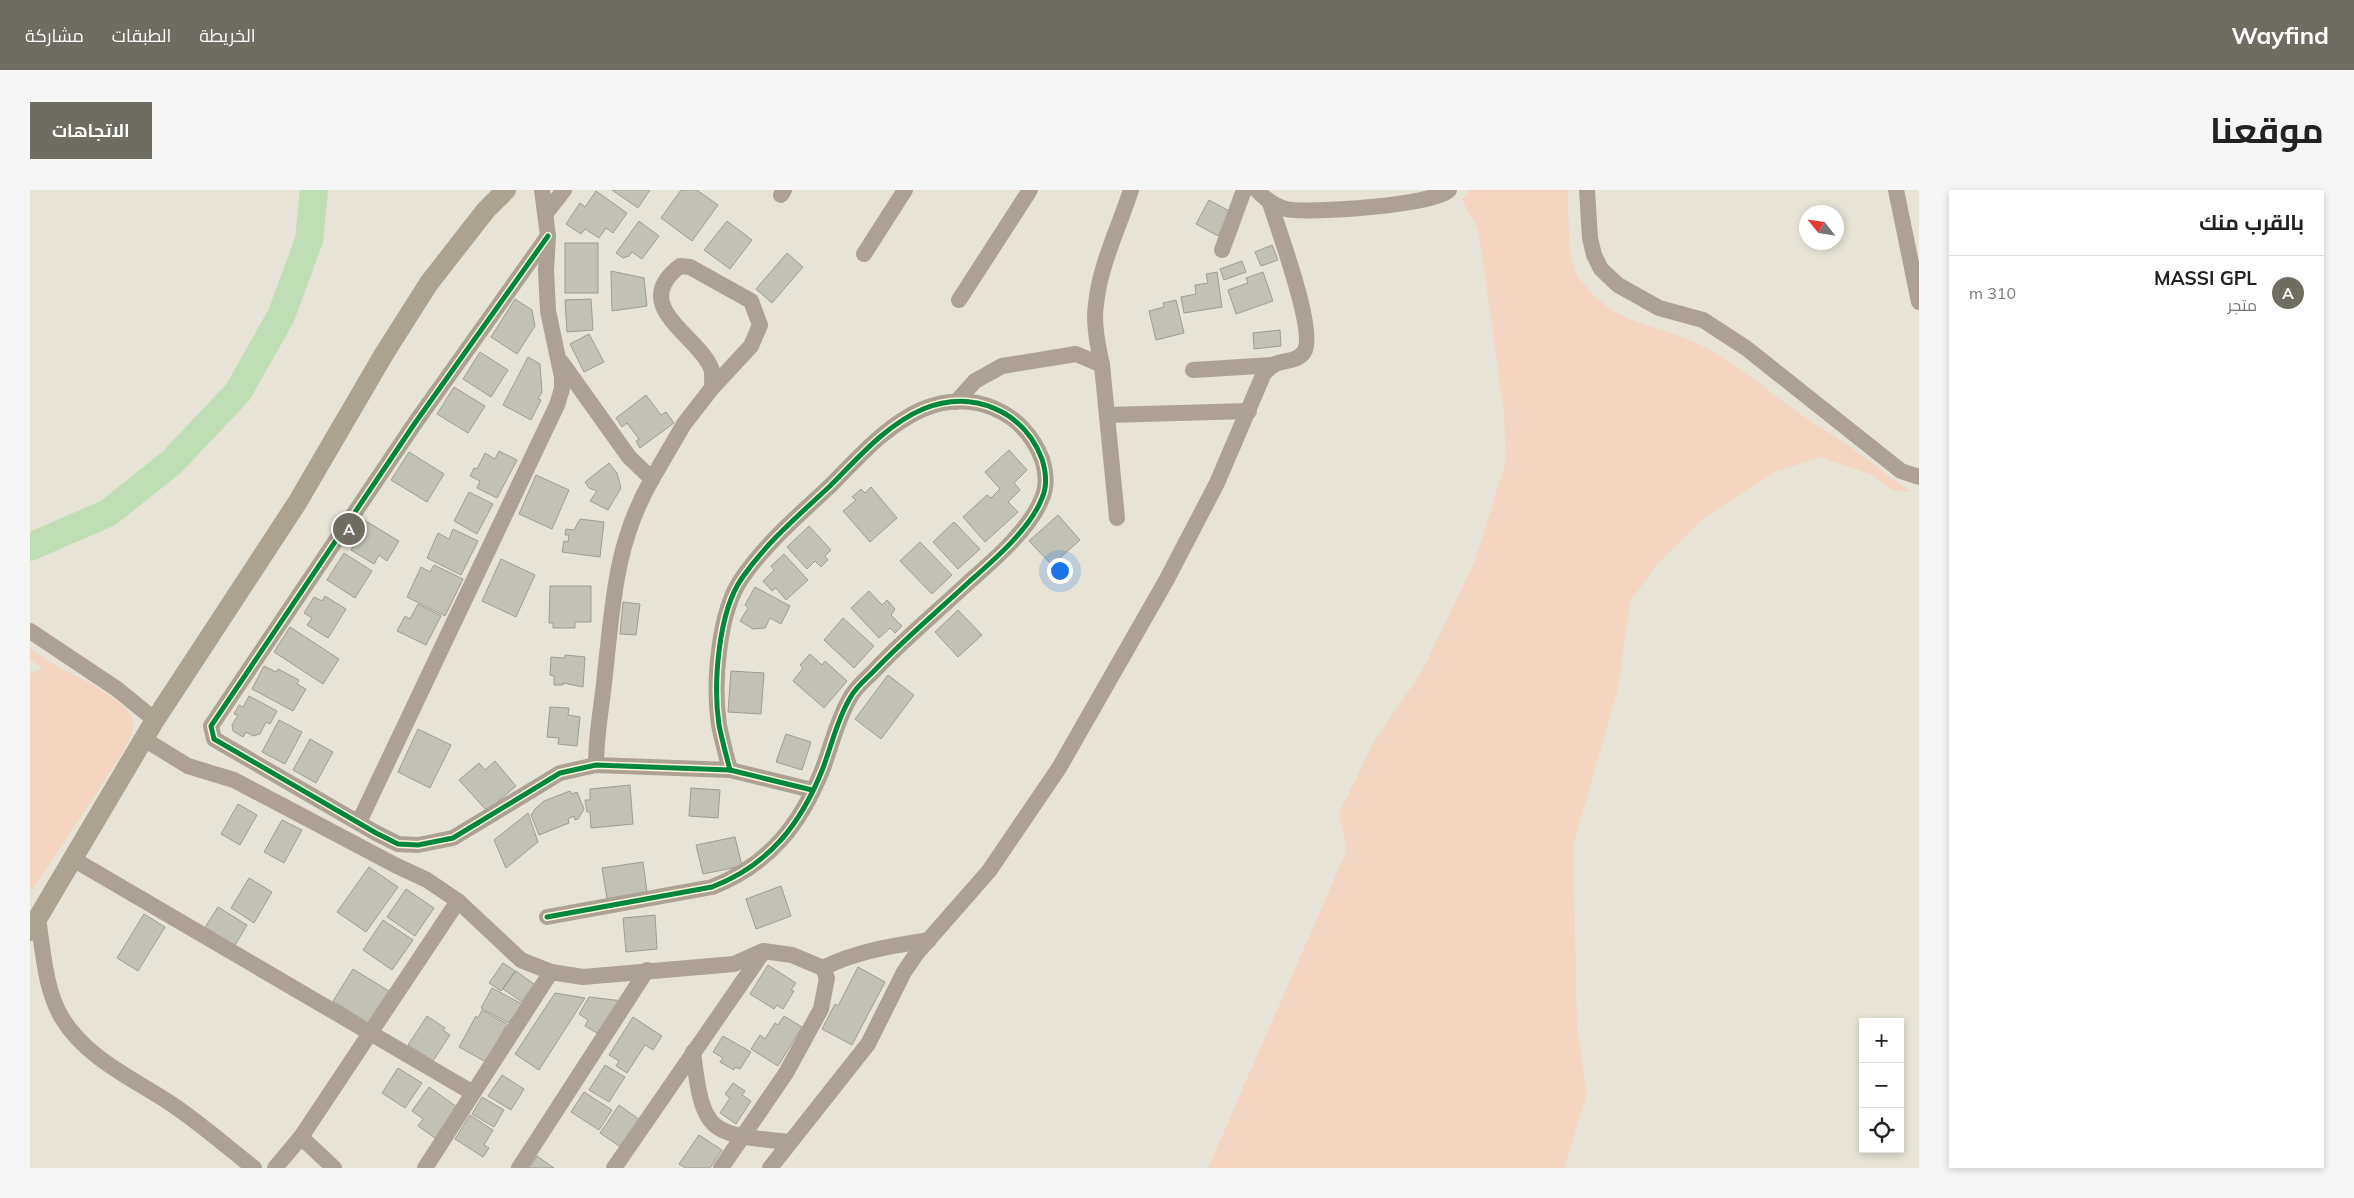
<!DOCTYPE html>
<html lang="ar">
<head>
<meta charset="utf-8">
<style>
  body { margin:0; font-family:Mulish,Cairo,sans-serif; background:#f6f6f6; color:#222; direction:rtl }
  .controls { position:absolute; right:15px; bottom:15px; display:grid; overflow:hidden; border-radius:0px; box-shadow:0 2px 8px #0003 }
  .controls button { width:45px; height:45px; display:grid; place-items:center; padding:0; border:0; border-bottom:1px solid #e0e0e0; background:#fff; color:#222; font:25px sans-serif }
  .compass { position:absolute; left:1769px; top:15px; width:45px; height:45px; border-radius:50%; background:#fff; box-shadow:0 2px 8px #0003; rotate:300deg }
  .you { position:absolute; left:1029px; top:380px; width:18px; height:18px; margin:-12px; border:4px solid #fff; border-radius:50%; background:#1a73e8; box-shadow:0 0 0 8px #1a73e833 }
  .badge { display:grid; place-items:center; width:32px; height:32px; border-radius:50%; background:#6f6c62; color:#fff; font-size:16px; font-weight:700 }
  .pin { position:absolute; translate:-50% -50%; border:2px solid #fff; box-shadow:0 1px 5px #0006 }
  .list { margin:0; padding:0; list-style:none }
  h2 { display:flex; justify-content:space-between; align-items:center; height:65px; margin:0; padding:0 20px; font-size:21px }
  h2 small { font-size:16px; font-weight:400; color:#767676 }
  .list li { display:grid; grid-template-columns:32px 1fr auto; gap:15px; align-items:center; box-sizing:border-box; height:75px; padding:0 20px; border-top:1px solid #e0e0e0 }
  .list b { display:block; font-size:19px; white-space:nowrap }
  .list p { margin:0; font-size:16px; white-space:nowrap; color:#767676 }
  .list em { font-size:16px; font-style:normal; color:#767676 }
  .icon { flex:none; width:28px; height:28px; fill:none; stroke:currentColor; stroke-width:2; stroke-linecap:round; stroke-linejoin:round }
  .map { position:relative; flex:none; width:1889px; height:978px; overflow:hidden; direction:ltr; border-radius:0px }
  header { display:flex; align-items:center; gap:30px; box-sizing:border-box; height:70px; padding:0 25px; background:#6f6c62; color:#fff }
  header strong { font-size:24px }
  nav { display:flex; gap:28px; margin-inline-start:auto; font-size:18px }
  .intro { display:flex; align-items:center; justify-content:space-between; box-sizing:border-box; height:120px; padding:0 30px }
  h1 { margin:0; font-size:35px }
  .button { padding:12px 22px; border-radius:0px; background:#6f6c62; color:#fff; font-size:18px; font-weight:700 }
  main { display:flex; gap:30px; padding:0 30px }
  aside { flex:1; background:#fff; border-radius:0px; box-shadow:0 2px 8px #0003 }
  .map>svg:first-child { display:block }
  .green { fill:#f4d5c2 }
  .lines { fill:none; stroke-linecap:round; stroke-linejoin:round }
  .river { stroke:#c0deb6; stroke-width:28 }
  .building { fill:#c1c1b6; stroke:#9e9d93 }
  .minor { stroke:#aca194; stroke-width:16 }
  .major { stroke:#aca292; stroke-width:20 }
  .cycleway-casing { stroke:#fcf5dc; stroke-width:8 }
  .cycleway { stroke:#00873e; stroke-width:5 }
</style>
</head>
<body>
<header>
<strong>Wayfind</strong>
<nav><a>الخريطة</a><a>الطبقات</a><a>مشاركة</a></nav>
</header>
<div class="intro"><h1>موقعنا</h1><a class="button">الاتجاهات</a></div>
<main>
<aside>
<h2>بالقرب منك<small></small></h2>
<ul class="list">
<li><span class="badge">A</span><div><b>MASSI GPL</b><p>متجر</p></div><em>310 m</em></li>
</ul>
</aside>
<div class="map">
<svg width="1889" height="978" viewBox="0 0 1889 978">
  <rect width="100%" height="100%" fill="#e7e3d6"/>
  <!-- green -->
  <g class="green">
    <path d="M1440,0H1538C1539,20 1537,71 1548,86C1583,135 1615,131 1664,152C1697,166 1726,191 1755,213C1779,231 1806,246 1830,264C1848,277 1863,291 1882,302L1862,300L1843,285L1790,267L1747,281L1673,329L1627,374L1600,412L1588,499L1543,656L1547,836L1557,904L1534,978H1178L1317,660L1309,623L1343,554L1392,481L1444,373L1476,272L1474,224L1454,77L1448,39L1432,10Z"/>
    <path d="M0,459C10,465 19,472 30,478C48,488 101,510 103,533C104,543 97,553 93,562L3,699L0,698V483L13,478L0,470Z"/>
  </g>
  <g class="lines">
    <!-- river -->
    <polyline class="river" points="0,357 78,323 142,272 208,202 251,126 279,50 284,0"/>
  </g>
  <!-- building -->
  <g class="building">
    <polygon points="582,0 620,0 608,18"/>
    <polygon points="651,0 667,0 688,15 662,51 631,28"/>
    <polygon points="566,1 597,23 583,43 576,38 569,48 555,39 551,44 536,34 550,13 555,17"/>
    <polygon points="1179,10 1201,22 1188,46 1166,34"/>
    <polygon points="609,31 629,46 612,69 602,62 599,66 593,68 586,63"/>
    <polygon points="697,31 722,50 700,79 674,60"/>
    <rect x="535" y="53" width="33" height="50"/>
    <polygon points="1242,55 1248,70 1231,76 1225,62"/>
    <polygon points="757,63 773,77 742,113 726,99"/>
    <polygon points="1212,71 1216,82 1194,90 1190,79"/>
    <polygon points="581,81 614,88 617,116 582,121"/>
    <polygon points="1187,82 1192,117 1154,123 1151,107 1166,104 1165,95 1178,93 1176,84"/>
    <polygon points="1233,82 1243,111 1206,124 1198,100 1218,93 1216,88"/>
    <polygon points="485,109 502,120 505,136 487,164 461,147"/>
    <polygon points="561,109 563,140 537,142 535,110"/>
    <polygon points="1146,110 1154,143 1126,150 1119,121 1134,117 1133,113"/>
    <polygon points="1250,140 1251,156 1224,159 1223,143"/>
    <polygon points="559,144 574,172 554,182 540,154"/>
    <polygon points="450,162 478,180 461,207 433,189"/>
    <polygon points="498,167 510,174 512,202 508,209 511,210 501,230 473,215"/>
    <polygon points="424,197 455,216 438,243 407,224"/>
    <polygon points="616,205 631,225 636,222 644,233 610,258 606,251 609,249 597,233 592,237 586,228"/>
    <polygon points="979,260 997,280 984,293 990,300 978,312 988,322 955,352 933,327 957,305 961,308 970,299 955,282"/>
    <polygon points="469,261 487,270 467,308 447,298 450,291 440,286 444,278 447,279 455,263 465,269"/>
    <polygon points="379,262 414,284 397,312 361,290"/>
    <polygon points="579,273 587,283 591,298 578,320 560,311 567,301 559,298 555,292"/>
    <polygon points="506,285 539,300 522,339 489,324"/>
    <polygon points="841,297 867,328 840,352 813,321 826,310 822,307 831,299 835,303"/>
    <polygon points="439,302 463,314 447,344 424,331"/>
    <polygon points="1028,325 1050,350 1022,375 999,351"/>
    <polygon points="550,329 574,332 570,367 532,362 534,351 538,352 539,345 535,345 536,339 544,340"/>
    <polygon points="334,330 369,351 357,371 349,365 344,374 321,360 325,353 323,347"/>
    <polygon points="924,332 950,359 928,379 903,352"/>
    <polygon points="779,336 801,360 795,366 798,370 791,377 785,371 777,379 757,357"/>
    <polygon points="423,339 448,351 431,385 397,368 408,343 419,349"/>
    <polygon points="890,352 922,385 902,404 870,371"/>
    <polygon points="314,363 342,381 325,408 297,390"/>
    <polygon points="754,364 778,390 756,410 746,398 742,401 733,391 744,380 741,376"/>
    <polygon points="471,369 505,385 486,427 452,411"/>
    <polygon points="404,375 433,389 415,426 377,407 391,377 400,382"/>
    <polygon points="520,396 561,396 561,432 545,432 545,438 523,438 523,433 519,433"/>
    <polygon points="725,397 760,416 751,434 740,428 735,438 723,439 710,431 718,418 715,415"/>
    <polygon points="839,401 852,415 857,410 865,419 861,425 872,436 865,443 860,438 849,448 821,418"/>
    <polygon points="295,406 316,419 298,448 277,435 282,428 274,423 284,407 292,411"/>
    <polygon points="593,412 610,414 606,445 590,444"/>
    <polygon points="388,414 411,426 396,455 367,441 375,426 380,429"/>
    <polygon points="928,420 952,445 928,467 905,442"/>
    <polygon points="813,428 844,456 824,478 794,450"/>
    <polygon points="260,437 309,469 293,494 244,462"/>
    <polygon points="780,464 792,475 795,471 817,491 794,518 763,491 773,478 770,475"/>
    <polygon points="535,465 555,467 553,497 533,493 533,495 524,495 524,486 520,485 521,467 535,468"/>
    <polygon points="234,476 246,482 248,479 269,490 267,494 276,499 263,521 222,499"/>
    <polygon points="701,481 734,483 731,524 698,522"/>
    <polygon points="858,485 884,505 851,549 825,529"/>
    <polygon points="219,506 247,521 240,534 236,532 230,544 223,546 216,542 213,547 203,541 202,535 208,525 204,524 209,515 213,517"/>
    <polygon points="520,517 539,518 538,525 550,527 547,556 528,554 529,548 517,547"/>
    <polygon points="249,530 272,542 255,574 232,562"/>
    <polygon points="388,539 421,555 400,598 368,582"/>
    <polygon points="756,544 781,552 772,580 746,572"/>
    <polygon points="280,549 303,562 286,593 263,580"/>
    <polygon points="465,571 486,596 457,621 429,590 449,573 455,580"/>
    <polygon points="600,595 603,634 561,638 560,622 557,622 555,610 560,610 560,599"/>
    <polygon points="661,598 690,600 688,628 659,626"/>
    <polygon points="540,601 542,604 547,602 554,619 548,629 545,630 544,626 538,629 539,633 509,645 501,625 505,619 514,611"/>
    <polygon points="208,614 227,625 210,655 191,644"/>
    <polygon points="498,623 508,652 476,678 464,650"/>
    <polygon points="252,630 272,640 254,673 234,662"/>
    <polygon points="705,647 712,676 673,684 666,655"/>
    <polygon points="613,672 617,702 577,709 572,678"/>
    <polygon points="339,677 368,697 336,742 307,722"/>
    <polygon points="219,688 242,702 224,733 201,718"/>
    <polygon points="751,696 761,726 726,739 716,709"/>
    <polygon points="376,699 404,718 385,746 357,727"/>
    <polygon points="188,717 217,735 204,757 174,739"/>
    <polygon points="114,724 135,737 108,781 87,768"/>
    <polygon points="625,725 627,759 596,762 593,728"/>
    <polygon points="353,730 383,750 362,780 333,760"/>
    <polygon points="473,773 485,781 471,801 459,793"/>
    <polygon points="738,775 766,793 761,800 764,801 753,819 747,815 744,819 720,804"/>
    <polygon points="828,777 855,792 822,855 792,839 805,814 808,816"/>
    <polygon points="323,779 359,801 338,833 303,811"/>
    <polygon points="486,781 504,794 492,812 473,799"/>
    <polygon points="462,798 494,815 486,831 481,829 479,833 451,818"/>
    <polygon points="525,803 555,808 509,880 485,864"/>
    <polygon points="559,807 593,811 572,846 555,836 558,830 549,824"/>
    <polygon points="452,820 477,834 456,872 429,857 446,826 448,828"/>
    <polygon points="397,826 415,838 413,840 420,845 403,871 378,855"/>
    <polygon points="754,826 772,837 748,876 721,859 730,845 735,849 745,833 748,835"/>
    <polygon points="603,827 632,846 623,860 615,855 597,883 586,876 589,871 579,865"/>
    <polygon points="693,846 721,862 710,879 705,877 704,880 690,872 693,868 683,862"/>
    <polygon points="575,875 595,887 579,912 559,900"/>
    <polygon points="368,878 392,893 375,918 352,903"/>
    <polygon points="472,885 494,899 481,920 458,906"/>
    <polygon points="703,893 715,901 712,905 721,911 706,934 690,923 700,908 695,904"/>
    <polygon points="399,897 427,917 405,948 388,936 393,929 382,921"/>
    <polygon points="554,902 582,920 569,940 541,922"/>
    <polygon points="452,907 474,920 464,937 442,924"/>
    <polygon points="589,915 610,930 592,958 570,943"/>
    <polygon points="440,925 463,940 454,955 459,958 453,967 425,949"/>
    <polygon points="669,945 692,960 680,978 655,978 649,974"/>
    <polygon points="507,966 524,978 499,978"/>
  </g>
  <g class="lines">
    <!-- minor -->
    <g class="minor">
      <path d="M1227,0C1235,9 1244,16 1256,19C1279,24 1405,15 1419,0"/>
      <polyline points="1557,0 1560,48 1564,65 1571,79 1588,95 1629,118 1673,130 1716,158 1871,281 1889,287"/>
      <polyline points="1866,0 1889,112"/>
      <polyline points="751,5 754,0"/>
      <polyline points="516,23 534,0"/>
      <polyline points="518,46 385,233 181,536 184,549 346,643 368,654 388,655 423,648 530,583 566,575 700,580 782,600"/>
      <polyline points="1192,60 1214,0"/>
      <polyline points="834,64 875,0"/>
      <polyline points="929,110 1000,0"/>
      <path d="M532,173L599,267L622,289C585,353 583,413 575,484C572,516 566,543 566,575"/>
      <polyline points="1163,180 1244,175"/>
      <polyline points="926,212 945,191 972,176 1046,164 1072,175"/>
      <polyline points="1077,225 1219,221"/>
      <path d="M622,289L654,234L682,198L721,156L730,135L721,111L660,77L650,76C598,116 668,145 681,178C683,183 682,192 682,198"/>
      <path d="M1087,328L1072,175C1068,156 1063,134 1066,114C1070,75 1089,37 1101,0"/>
      <polyline points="0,441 87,499 125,530"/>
      <polyline points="114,549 158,576 204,590 365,675 397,690 428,711 491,770 521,782 553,787 704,774 733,761 762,765 793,778 797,788 791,819 756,883 691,978"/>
      <polyline points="329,632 527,215 532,199 532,187 518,121 516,80 518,46 512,0"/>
      <polyline points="43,669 443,903"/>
      <path d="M517,727L682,697C739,675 771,634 793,578C802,554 807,530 820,508C825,498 835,490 843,482C873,450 908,421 940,391C964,370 1001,338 1012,308C1018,295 1016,282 1012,269C993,220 942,199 893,219C856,235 828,268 800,296C769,325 736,353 712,388C688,422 683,495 689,535C692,550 696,565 700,580"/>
      <path d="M8,728C13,760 15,800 32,828C57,869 104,889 143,915C171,934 197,957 224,978"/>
      <path d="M793,778C827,761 862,756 899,750"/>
      <path d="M663,862C673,945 679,944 759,952"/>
      <polyline points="271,947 304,978"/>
      <polyline points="245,978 271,947 428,711"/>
      <polyline points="395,978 521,782"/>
      <polyline points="489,978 617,780"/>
      <polyline points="584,978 733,762"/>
      <path d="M740,978L838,854L874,782L887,763L959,681L1029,578L1137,389L1187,293L1234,183C1237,181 1240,177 1243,175C1253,169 1266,173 1274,162C1287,143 1248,39 1240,13"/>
    </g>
    <!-- major -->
    <polyline class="major" points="0,741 125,530 267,313 354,164 399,93 456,20 476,0"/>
    <defs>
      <g id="cycleway">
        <polyline points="518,46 385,233 181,536 184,549 346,643 368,654 388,655 423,648 530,583 566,575 700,580 782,600"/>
        <path d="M517,727L682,697C739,675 771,634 793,578C802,554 807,530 820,508C825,498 835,490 843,482C873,450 908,421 940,391C964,370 1001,338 1012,308C1018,295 1016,282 1012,269C993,220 942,199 893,219C856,235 828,268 800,296C769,325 736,353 712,388C688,422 683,495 689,535C692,550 696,565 700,580"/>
      </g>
    </defs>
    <!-- cycleway casing -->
    <use href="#cycleway" class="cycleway-casing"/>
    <!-- cycleway -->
    <use href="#cycleway" class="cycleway"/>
  </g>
</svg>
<div class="controls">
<button>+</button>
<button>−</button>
<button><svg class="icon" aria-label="locate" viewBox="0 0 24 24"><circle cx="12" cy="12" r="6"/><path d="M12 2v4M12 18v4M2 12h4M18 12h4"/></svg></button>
</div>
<svg class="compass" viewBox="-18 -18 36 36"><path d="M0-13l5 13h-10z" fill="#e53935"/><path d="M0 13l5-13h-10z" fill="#767676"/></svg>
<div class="you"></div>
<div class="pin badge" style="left:319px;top:339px">A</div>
</div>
</main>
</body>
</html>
